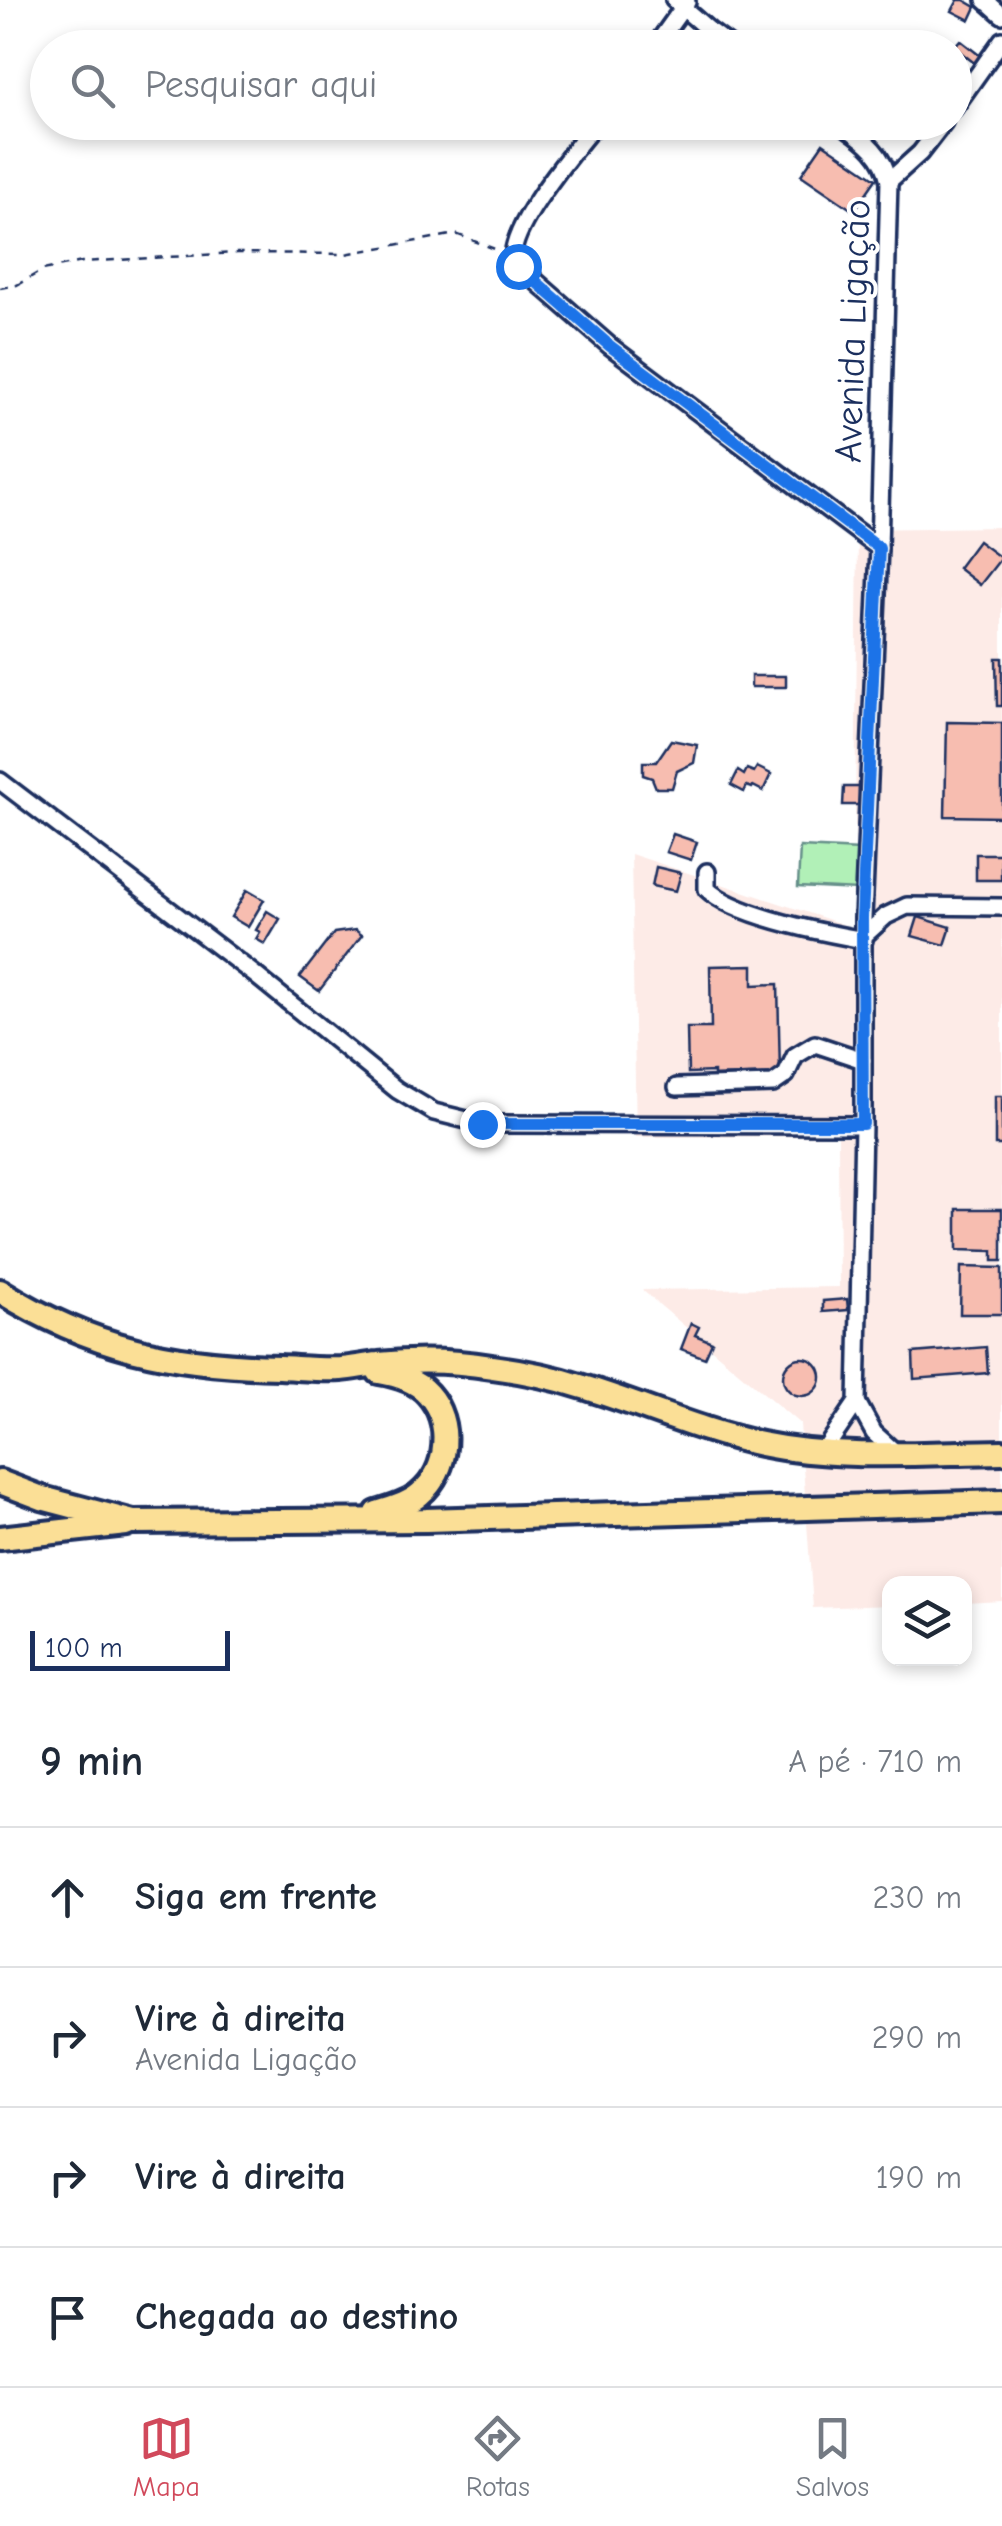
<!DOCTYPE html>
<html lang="pt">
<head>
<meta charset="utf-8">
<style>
  body { margin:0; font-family:"Comic Neue",sans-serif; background:#f2f2f3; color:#1f2937 }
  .controls { position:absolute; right:30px; bottom:30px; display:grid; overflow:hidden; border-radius:20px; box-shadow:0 5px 15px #0003 }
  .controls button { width:90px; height:90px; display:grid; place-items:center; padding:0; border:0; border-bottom:2px solid #e0e1e3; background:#fff; color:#1f2937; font:50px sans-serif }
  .scale { position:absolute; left:30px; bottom:25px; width:200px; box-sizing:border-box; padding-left:10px; border:5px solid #1b2f5e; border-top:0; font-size:28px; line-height:35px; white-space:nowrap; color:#1b2f5e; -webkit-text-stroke:8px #fff; paint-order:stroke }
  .stop { position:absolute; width:30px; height:30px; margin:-22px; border:8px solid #1a73e8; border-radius:50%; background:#fff }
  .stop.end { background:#1a73e8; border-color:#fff; box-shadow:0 2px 10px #0008 }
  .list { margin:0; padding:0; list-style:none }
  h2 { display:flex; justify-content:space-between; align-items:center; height:130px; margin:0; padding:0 40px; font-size:42px }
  h2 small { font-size:32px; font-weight:400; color:#747a83 }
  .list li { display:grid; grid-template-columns:65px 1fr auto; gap:30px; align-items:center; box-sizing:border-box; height:140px; padding:0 40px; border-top:2px solid #e0e1e3 }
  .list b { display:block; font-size:38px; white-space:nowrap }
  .list p { margin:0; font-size:32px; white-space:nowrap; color:#747a83 }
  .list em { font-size:32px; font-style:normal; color:#747a83 }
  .icon { flex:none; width:55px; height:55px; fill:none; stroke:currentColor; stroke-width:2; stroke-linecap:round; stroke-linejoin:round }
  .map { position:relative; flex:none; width:1002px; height:1696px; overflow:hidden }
  .search { position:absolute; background:#fff; box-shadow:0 5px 15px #0003; left:30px; right:30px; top:30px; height:110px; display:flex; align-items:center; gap:25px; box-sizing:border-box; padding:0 35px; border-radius:55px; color:#747a83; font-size:38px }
  .sheet { height:690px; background:#fff }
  nav { display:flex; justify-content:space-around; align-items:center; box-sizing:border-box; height:140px; border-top:2px solid #e0e1e3; background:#fff; font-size:28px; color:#747a83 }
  nav a { display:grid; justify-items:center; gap:5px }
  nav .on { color:#d1495b }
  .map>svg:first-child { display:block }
  .built { fill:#fdebe7 }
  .green { fill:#b1f0b7; stroke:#66908a; stroke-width:2.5 }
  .building { fill:#f7bdb0; stroke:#1b2f5e; stroke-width:2.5 }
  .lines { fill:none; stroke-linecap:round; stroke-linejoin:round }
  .minor-casing { stroke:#1b2f5e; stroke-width:22 }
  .highway-casing { stroke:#1b2f5e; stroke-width:30 }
  .path { stroke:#1b2f5e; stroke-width:2.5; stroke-dasharray:8 8; stroke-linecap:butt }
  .minor { stroke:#fff; stroke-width:15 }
  .highway { stroke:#fbdf96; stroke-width:22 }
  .route { stroke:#1a73e8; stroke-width:12 }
  .labels { text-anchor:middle; stroke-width:8; stroke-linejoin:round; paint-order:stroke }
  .street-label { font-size:38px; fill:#1b2f5e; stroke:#fff }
</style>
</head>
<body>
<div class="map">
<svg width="1002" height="1696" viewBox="0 0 1002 1696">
  <rect width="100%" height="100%" fill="#fff"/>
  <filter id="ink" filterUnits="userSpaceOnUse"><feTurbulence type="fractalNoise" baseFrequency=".01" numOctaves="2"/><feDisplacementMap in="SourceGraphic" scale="20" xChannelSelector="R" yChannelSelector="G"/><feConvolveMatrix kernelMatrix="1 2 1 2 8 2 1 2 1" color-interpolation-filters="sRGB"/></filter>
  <g filter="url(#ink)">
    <!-- built -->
    <polygon class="built" points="1002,527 1002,1601 965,1603 964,1584 890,1584 889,1605 813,1608 800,1424 642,1290 839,1287 838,1136 636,1137 631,854 854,928 858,529"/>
    <!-- green -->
    <polygon class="green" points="800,847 860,850 858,890 798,887"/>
    <!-- building -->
    <g class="building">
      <polygon points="958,0 964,0 976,7 970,20 952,11"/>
      <polygon points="696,24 708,33 698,48 688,48 683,44"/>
      <polygon points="960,40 983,58 977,65 954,47"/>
      <polygon points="823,143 876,179 854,211 801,175"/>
      <polygon points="978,541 1001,558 980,585 958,568"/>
      <polygon points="996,658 1002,658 1002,706 997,706"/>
      <rect x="751" y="676" width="35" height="11"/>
      <polygon points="947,722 1002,723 1002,817 945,816"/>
      <polygon points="671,740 697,745 694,763 677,771 672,788 656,788 652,778 643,775 643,762 656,762"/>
      <polygon points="757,767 771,774 763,791 753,786 752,788 747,786 744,792 731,785 738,771 744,775 747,769 754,772"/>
      <polygon points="844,787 863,787 863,805 843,805"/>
      <polygon points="673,834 697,842 691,860 666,852"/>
      <rect x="976" y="854" width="25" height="26"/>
      <polygon points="656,867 681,873 676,891 652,886"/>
      <polygon points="247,890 264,900 248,927 231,917"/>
      <polygon points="267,911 280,919 265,944 256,939 260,932 256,930"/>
      <polygon points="918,917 951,927 945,945 912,936"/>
      <polygon points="355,930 362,935 319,991 300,977 334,933"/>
      <polygon points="753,965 753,985 778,984 780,1074 714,1076 714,1072 688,1073 687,1028 711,1028 710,966"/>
      <rect x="995" y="1096" width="7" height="49"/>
      <polygon points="957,1209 1002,1209 1002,1261 993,1261 993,1251 957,1250"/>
      <polygon points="961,1267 1002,1268 1002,1314 960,1314"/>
      <polygon points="847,1299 848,1310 823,1312 823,1301"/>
      <polygon points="691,1323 699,1327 695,1335 712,1342 705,1358 681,1349"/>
      <polygon points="986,1347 988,1373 914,1379 913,1353"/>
      <circle cx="802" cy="1377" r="19"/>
    </g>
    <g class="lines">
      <defs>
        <g id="minor">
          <polyline points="674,0 711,32 733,48"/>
          <polyline points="985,0 1002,15"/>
          <polyline points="654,48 687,2"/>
          <polyline points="954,108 1002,40"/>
          <path d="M597,122C576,148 505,231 514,262L610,346L879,548"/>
          <polyline points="889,181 920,153 944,122"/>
          <polyline points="0,781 254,974 397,1090 434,1112 483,1124 863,1125"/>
          <path d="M707,872V889C735,916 824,933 864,940"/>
          <polyline points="864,936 886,916 907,906 1002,907"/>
          <polyline points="677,1087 773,1084 786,1075 795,1056 815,1044 863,1060"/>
          <polyline points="857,1402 874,1433 896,1453"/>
          <path d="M823,1452L857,1402L863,1125V918L879,548L889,181C883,151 862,139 839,122"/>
        </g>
        <g id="highway">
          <path d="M0,1291C91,1348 174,1365 280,1367C301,1368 321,1370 341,1369C354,1368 366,1365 379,1364C416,1360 455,1361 492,1367C522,1371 552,1377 580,1386C640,1404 699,1431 761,1444C839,1460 922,1453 1002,1452"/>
          <polyline points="0,1482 42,1498 133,1522 426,1520 1002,1502"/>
          <path d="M377,1513C392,1508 409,1504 420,1494C449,1470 453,1422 428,1394C416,1380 397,1375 379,1372"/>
          <polyline points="0,1538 126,1524"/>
        </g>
      </defs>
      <!-- minor casing -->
      <use href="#minor" class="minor-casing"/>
      <!-- highway casing -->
      <use href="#highway" class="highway-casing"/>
      <!-- path -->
      <polyline class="path" points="0,288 17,285 43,270 82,262 237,253 345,254 456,234 500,251"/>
      <!-- minor -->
      <use href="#minor" class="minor"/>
      <!-- highway -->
      <use href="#highway" class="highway"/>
    </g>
  </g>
  <g class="lines" filter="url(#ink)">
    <!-- route -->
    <polyline class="route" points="482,1124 863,1124 862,918 879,548 610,346 518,266"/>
  </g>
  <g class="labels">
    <!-- street labels -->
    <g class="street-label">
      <text transform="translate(852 331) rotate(-88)" y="13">Avenida Ligação</text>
    </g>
  </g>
</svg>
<div class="controls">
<button><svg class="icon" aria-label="layers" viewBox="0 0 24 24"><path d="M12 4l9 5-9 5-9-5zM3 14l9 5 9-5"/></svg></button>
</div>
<div class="scale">100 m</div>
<div class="stop" style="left:518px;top:266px"></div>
<div class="stop end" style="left:482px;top:1124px"></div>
<div class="search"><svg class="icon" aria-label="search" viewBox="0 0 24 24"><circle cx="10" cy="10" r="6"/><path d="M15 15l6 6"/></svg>Pesquisar aqui</div>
</div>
<section class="sheet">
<h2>9 min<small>A pé · 710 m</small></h2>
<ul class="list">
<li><svg class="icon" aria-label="ahead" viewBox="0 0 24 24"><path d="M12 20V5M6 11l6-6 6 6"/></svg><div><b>Siga em frente</b></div><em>230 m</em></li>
<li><svg class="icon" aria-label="right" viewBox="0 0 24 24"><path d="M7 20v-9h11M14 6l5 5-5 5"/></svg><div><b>Vire à direita</b><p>Avenida Ligação</p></div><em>290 m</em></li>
<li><svg class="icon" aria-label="right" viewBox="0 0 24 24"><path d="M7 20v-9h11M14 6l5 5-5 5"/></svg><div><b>Vire à direita</b></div><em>190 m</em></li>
<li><svg class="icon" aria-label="arrive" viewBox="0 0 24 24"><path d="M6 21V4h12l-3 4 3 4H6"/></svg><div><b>Chegada ao destino</b></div></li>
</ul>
</section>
<nav>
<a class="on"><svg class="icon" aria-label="map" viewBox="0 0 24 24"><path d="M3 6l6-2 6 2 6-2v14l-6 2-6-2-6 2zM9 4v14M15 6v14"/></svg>Mapa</a>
<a><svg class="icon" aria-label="directions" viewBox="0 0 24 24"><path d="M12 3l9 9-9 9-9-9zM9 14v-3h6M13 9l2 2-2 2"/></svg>Rotas</a>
<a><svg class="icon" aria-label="saved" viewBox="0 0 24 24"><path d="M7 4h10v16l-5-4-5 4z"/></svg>Salvos</a>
</nav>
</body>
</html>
